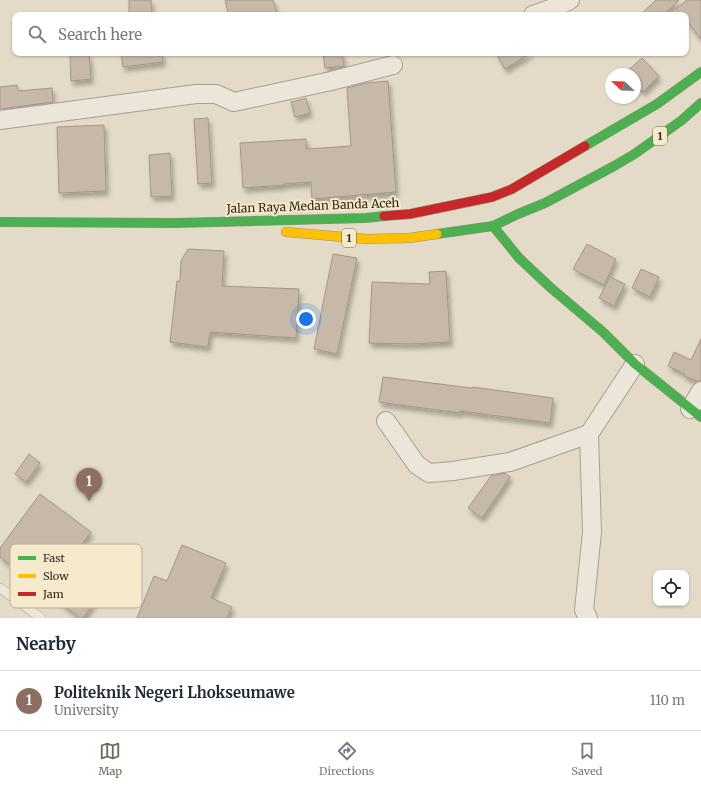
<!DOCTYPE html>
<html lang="en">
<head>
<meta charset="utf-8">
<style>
  body { margin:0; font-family:Merriweather,serif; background:#f6f6f7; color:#1f2937 }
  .controls { position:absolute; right:12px; bottom:12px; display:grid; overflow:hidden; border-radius:8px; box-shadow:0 1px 3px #0004 }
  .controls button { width:36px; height:36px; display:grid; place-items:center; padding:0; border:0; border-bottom:1px solid #e0e1e3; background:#fff; color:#1f2937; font:20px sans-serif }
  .compass { position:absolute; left:605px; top:68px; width:36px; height:36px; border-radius:50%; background:#fff; box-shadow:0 1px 3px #0004; rotate:293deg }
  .you { position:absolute; left:306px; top:319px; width:14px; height:14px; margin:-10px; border:3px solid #fff; border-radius:50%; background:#1a73e8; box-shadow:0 0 0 6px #1a73e833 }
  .badge { display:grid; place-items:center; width:26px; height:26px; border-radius:50%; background:#726758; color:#fff; font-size:13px; font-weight:700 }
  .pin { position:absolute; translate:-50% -33px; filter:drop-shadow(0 1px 2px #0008) }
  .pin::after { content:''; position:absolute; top:21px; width:14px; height:12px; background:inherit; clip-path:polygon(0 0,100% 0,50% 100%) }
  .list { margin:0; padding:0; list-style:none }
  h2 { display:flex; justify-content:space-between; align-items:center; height:52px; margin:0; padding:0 16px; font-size:17px }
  h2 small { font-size:13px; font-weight:400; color:#747a83 }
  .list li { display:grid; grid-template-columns:26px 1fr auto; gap:12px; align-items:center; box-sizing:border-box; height:60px; padding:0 16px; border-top:1px solid #e0e1e3 }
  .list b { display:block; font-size:15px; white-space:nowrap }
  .list p { margin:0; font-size:13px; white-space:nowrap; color:#747a83 }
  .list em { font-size:13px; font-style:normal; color:#747a83 }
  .icon { flex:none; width:22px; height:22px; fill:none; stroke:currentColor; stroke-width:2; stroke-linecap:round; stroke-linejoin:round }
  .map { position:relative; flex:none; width:701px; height:618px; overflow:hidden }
  .search { position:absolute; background:#fff; box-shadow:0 1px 3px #0004; left:12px; right:12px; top:12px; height:44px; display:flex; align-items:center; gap:10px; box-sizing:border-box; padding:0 14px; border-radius:8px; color:#747a83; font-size:15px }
  .sheet { height:112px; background:#fff }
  nav { display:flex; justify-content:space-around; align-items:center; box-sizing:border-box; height:56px; border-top:1px solid #e0e1e3; background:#fff; font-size:11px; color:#747a83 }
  nav a { display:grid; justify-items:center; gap:2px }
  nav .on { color:#726758 }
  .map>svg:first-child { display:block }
  .building { fill:#c7b9a9; stroke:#a39688; filter:url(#shadow) }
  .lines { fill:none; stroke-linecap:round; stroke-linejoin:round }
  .lane-casing { stroke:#a7a092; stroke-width:10 }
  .street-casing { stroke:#a7a092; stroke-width:20 }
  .fast-casing { stroke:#978f82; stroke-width:10 }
  .slow-casing { stroke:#978f82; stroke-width:10 }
  .jam-casing { stroke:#978f82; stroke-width:10 }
  .lane { stroke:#ebe5da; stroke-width:9 }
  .street { stroke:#ebe5da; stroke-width:18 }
  .fast { stroke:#4caf50; stroke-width:9 }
  .slow { stroke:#ffc107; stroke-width:9 }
  .jam { stroke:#c62828; stroke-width:9 }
  .labels { text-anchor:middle; stroke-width:4; stroke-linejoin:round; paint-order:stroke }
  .shield { fill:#f6eacc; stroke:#6f6250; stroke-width:1 }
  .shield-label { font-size:11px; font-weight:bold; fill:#35281b }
  .street-label { font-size:12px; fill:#35281b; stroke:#f6eacc }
  .key { fill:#f6eacc; stroke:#bcb097; stroke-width:1 }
  .key-label { font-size:11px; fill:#35281b }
</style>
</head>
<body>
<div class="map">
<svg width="701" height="618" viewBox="0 0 701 618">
  <defs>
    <filter id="shadow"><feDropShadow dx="2.5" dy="4.5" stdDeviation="2" flood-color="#0004"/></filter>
  </defs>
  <rect width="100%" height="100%" fill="#e3dbc8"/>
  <!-- building -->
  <g class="building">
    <polygon points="129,0 151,0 152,15 129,15"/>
    <polygon points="225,0 273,0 277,13 268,15 229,15"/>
    <polygon points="656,0 679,0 663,15 640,15"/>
    <polygon points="687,0 701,0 701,39 686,20 686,15 681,15 676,9"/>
    <polygon points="121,53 162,53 163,62 123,67"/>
    <polygon points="323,53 342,53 344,66 325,68"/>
    <polygon points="496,53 531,53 505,69"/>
    <polygon points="89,54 91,79 71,81 70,55"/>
    <polygon points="642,58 659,76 643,92 635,84 635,74 624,74"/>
    <polygon points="388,81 396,192 312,199 311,182 284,184 284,185 243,188 240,143 306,139 306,149 351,146 347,88 366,83"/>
    <polygon points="17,85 18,91 52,88 53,102 0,109 0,87"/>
    <polygon points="306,98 310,113 295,117 291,102"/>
    <polygon points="208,118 212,183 198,184 194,119"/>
    <polygon points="104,125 106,191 59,193 57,127"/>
    <polygon points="170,153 172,196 151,197 149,155"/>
    <polygon points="587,244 616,259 604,285 573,269"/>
    <polygon points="188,249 224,251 222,286 299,289 296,338 210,332 208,347 170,342 177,281 180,281 181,261"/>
    <polygon points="333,254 357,258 337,354 314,349"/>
    <polygon points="641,269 659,277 650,297 632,288"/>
    <polygon points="446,271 450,342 411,344 369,343 372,282 430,284 429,272"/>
    <polygon points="610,277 625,284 614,306 599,298"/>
    <polygon points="701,339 701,381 697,381 684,376 685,374 668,366 674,352 691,360"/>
    <polygon points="383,377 472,388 473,387 553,398 550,423 460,411 460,413 379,402"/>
    <polygon points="29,454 40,463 26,482 15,474"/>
    <polygon points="505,473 510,477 482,518 468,508 491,476"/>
    <polygon points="40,494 91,532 77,550 113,576 83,618 80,618 58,601 58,600 0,557 0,548"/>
    <polygon points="182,545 226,563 211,598 232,607 227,618 137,618 154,576 167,581"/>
  </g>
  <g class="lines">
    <defs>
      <polyline id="lane" points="0,588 41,618"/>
      <g id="street">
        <polyline points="533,15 553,8 570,0"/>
        <polyline points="0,120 196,94 216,94 234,102 331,81 393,65"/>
        <polyline points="690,409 701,391"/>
        <polyline points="386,421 417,465 429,473 453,471 510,462 589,434"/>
        <polyline points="588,618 584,610 592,532 589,434 635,364"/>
      </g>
      <g id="fast">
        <polyline points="585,146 657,104 701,72"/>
        <polyline points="0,222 176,223 366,218 384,216"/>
        <polyline points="493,226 519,258 551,288 603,332 635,364 701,417"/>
        <polyline points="437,234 493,226 518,214 545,203 616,165 636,153 682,120 701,103"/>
      </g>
      <polyline id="slow" points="286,232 367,239 409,238 437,234"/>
      <polyline id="jam" points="384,216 410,214 492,197 512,189 585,146"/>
    </defs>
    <!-- lane casing -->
    <use href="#lane" class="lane-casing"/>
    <!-- street casing -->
    <use href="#street" class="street-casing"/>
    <!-- fast casing -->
    <use href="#fast" class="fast-casing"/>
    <!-- slow casing -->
    <use href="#slow" class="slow-casing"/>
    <!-- jam casing -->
    <use href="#jam" class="jam-casing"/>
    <!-- lane -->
    <use href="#lane" class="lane"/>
    <!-- street -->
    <use href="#street" class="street"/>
    <!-- fast -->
    <use href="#fast" class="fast"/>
    <!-- slow -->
    <use href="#slow" class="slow"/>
    <!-- jam -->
    <use href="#jam" class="jam"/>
  </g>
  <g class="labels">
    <!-- shield labels -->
    <g class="shield">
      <rect x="653" y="127" width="14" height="18" rx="3"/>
      <rect x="342" y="229" width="14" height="18" rx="3"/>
    </g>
    <g class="shield-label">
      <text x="660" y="140">1</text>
      <text x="349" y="242">1</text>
    </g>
    <!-- street labels -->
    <g class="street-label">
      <text transform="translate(313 206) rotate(-2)" y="4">Jalan Raya Medan Banda Aceh</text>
    </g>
  </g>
  <!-- legend -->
  <rect x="10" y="544" width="132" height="64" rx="6" class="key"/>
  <rect x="18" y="556" width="18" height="4" fill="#4caf50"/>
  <rect x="18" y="574" width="18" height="4" fill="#ffc107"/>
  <rect x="18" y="592" width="18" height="4" fill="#c62828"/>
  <g class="key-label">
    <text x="43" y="562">Fast</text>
    <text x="43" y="580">Slow</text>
    <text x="43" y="598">Jam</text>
  </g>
</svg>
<div class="controls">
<button><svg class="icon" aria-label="locate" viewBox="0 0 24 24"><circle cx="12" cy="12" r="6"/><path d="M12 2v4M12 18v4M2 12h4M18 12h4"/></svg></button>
</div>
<svg class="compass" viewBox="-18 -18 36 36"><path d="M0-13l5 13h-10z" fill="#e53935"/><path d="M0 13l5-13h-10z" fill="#747a83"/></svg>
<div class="you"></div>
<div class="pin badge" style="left:89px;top:501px;background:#8d6e63">1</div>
<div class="search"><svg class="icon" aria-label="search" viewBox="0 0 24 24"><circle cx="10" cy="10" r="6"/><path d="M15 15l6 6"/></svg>Search here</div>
</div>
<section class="sheet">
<h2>Nearby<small></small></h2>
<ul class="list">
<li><span class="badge" style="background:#8d6e63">1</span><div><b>Politeknik Negeri Lhokseumawe</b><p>University</p></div><em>110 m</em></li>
</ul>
</section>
<nav>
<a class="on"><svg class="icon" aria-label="map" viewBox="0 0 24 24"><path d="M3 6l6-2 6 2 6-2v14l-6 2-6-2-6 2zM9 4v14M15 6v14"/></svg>Map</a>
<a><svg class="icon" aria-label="directions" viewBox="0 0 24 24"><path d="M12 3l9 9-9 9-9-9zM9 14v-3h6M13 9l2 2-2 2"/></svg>Directions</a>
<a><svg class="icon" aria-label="saved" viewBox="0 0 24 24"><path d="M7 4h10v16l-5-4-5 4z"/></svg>Saved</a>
</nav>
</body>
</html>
